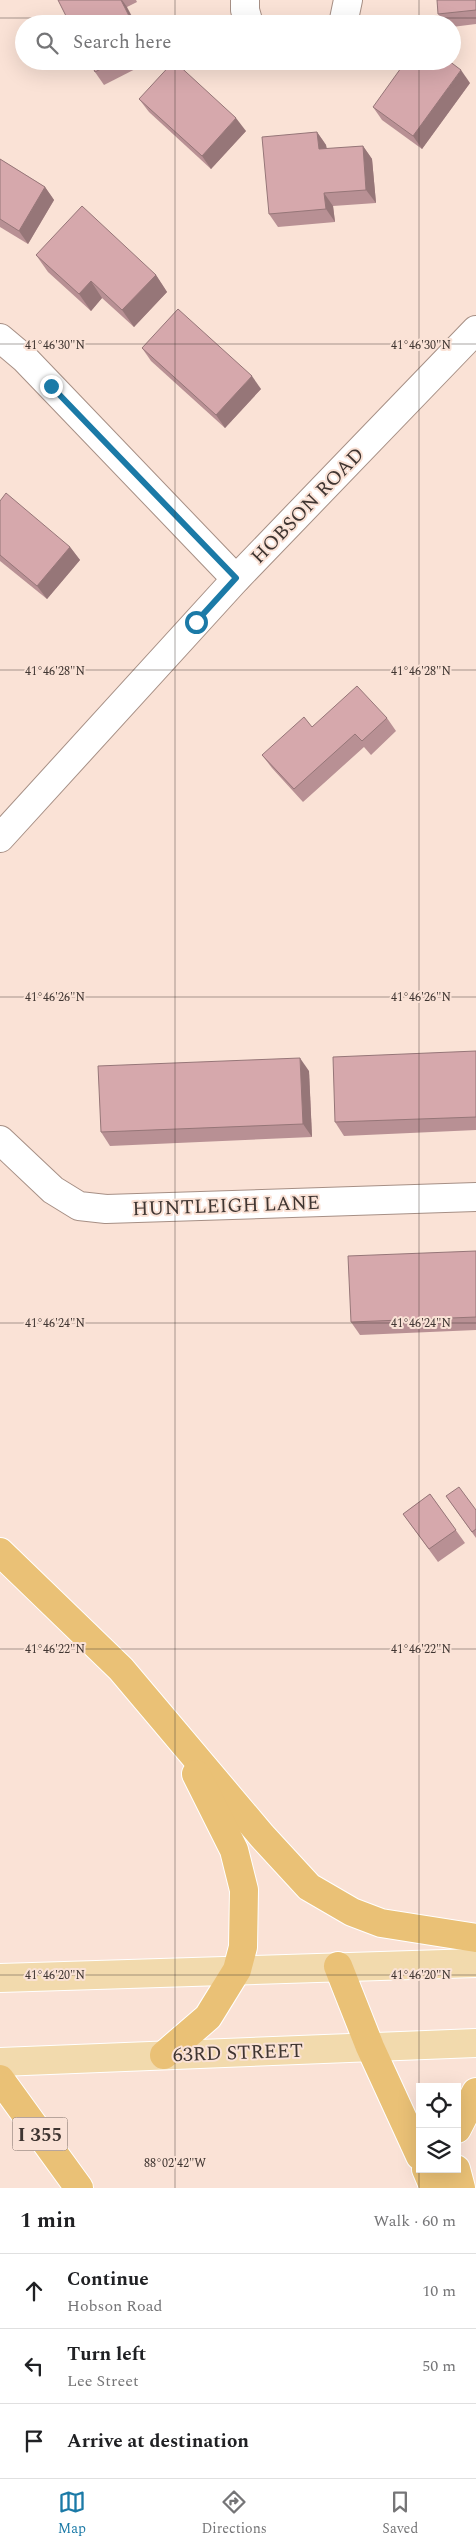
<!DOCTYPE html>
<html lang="en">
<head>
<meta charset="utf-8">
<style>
  body { margin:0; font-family:Spectral,serif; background:#f2f2f2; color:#202124 }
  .controls { position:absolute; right:15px; bottom:15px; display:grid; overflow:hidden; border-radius:0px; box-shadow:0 5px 20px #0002 }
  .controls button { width:45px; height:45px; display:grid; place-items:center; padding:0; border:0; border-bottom:1px solid #e0e0e0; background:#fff; color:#202124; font:25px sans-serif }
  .stop { position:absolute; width:15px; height:15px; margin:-11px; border:4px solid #1b7aa7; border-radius:50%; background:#fff }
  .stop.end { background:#1b7aa7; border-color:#fff; box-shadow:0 1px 5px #0008 }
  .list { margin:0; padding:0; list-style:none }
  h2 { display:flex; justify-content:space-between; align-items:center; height:65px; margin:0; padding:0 20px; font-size:21px }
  h2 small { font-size:16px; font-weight:400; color:#757577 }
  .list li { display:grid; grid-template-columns:32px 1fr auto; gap:15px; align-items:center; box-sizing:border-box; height:75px; padding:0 20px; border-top:1px solid #e0e0e0 }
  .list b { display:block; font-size:19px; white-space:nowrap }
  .list p { margin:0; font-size:16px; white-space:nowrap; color:#757577 }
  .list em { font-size:16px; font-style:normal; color:#757577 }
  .icon { flex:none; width:28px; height:28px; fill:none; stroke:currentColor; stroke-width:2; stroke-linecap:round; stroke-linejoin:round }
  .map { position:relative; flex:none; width:476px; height:2188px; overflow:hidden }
  .search { position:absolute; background:#fff; box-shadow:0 5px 20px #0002; left:15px; right:15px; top:15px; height:55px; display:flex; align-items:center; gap:12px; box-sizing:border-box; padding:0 18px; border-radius:28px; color:#757577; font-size:19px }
  .sheet { height:290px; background:#fff }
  nav { display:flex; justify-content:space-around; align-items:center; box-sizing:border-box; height:70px; border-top:1px solid #e0e0e0; background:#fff; font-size:14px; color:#757577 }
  nav a { display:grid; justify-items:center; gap:2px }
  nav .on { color:#1b7aa7 }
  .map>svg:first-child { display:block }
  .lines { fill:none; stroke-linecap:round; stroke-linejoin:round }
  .minor-casing { stroke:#a68f85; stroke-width:30 }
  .major-casing { stroke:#fff; stroke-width:30 }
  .highway-casing { stroke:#fff; stroke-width:30 }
  .minor { stroke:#fff; stroke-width:28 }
  .major { stroke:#f2daad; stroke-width:28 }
  .highway { stroke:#eac176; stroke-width:28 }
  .wall { fill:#b89094 }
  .shaded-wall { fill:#967678 }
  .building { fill:#d6a8ac; stroke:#967678 }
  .route { stroke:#1b7aa7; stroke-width:6 }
  .ticks { fill:none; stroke:#3f3531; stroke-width:1; stroke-opacity:0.45 }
  .labels { text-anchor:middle; stroke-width:4; stroke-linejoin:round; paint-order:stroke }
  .shield { fill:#fae2d6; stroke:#776962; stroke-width:1 }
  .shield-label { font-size:19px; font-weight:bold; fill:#3f3531 }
  .street-label { font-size:20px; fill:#3f3531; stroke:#fae2d6 }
  .ticks-label { font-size:12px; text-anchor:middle; fill:#3f3531; stroke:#fae2d6; stroke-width:4; stroke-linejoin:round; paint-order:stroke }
</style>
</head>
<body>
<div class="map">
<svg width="476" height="2188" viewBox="0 0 476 2188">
  <rect width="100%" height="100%" fill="#fae2d6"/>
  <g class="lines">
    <defs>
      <g id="minor">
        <polyline points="245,0 245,10 249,24"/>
        <polyline points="343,24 348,0"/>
        <polyline points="0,338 25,359 236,579"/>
        <polyline points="0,838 236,579 476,330"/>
        <polyline points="0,1140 53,1190 79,1206 106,1209 476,1197"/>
      </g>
      <g id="major">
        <polyline points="0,1978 476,1963"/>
        <polyline points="0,2062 476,2043"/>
      </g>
      <g id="highway">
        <polyline points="0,1552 121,1669 262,1836 309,1887 352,1912 381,1923 476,1938"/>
        <polyline points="338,1966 370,2047 420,2156"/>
        <polyline points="164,2055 208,2017 237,1970 243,1947 244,1890 234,1850 196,1774"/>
        <polyline points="0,2079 79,2188"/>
        <polyline points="457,2129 476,2092"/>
        <polyline points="426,2169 434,2188"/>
        <polyline points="456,2169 461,2188"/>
      </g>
    </defs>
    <!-- minor casing -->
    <use href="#minor" class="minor-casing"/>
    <!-- major casing -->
    <use href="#major" class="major-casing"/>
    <!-- highway casing -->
    <use href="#highway" class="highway-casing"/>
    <!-- minor -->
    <use href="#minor" class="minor"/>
    <!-- major -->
    <use href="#major" class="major"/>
    <!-- highway -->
    <use href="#highway" class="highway"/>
  </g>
  <!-- wall -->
  <g class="wall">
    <polygon points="58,0 136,0 137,2 127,7"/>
    <polygon points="476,0 476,24 452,27 452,24 445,24 438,14"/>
    <polygon points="90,61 151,61 104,85 95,72"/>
    <polygon points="470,83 422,149 382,120 373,107"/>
    <polygon points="139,99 246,131 211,169 149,112"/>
    <polygon points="317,132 326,145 327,149 363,146 372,159 376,203 333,206 335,222 278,227 269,214"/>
    <polygon points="0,159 45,187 54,200 28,244 0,227"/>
    <polygon points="36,255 156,275 167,292 134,327 102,298 91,311 48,272"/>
    <polygon points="142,348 261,389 225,428 151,361"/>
    <polygon points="0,501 70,547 80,560 47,599 0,561"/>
    <polygon points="387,718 396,731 371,755 364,747 303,802 272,768 262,755 312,727"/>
    <polygon points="476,1051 476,1130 344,1136 335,1122"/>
    <polygon points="309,1071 312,1137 110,1146 101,1132"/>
    <polygon points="476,1251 476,1330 360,1335 351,1322"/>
    <polygon points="430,1494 465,1543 438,1562 403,1514"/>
    <polygon points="446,1496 476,1510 476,1538"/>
  </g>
  <!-- shaded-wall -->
  <g class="shaded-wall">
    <polygon points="121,0 122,0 127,7 136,24 133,24"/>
    <polygon points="461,70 470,83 422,149 413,136"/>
    <polygon points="236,118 246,131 211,169 202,156"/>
    <polygon points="317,132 326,145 328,162 319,149"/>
    <polygon points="363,146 372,159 376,203 366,190"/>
    <polygon points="45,187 54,200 28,244 19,231"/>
    <polygon points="324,193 333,206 335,222 326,209"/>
    <polygon points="156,275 167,292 134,327 122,310"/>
    <polygon points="91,281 102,298 91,311 79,294"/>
    <polygon points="252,376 261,389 225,428 216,415"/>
    <polygon points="70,547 80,560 47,599 37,586"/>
    <polygon points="300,1058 309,1071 312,1137 303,1124"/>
  </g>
  <!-- building -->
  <g class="building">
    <polygon points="58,0 121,0 133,24 70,24"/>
    <polygon points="437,0 476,0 476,10 438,14"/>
    <polygon points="90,61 116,61 95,72"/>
    <polygon points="174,61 236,118 202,156 139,99"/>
    <polygon points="406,61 449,61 461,70 413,136 373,107"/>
    <polygon points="317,132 319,149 363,146 366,190 324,193 326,209 269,214 262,137"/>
    <polygon points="0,159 45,187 19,231 0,219"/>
    <polygon points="82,206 156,275 122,310 91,281 79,294 36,255"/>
    <polygon points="178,309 252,376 216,415 142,348"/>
    <polygon points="6,493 70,547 37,586 0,555 0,501"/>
    <polygon points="357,686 387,718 362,741 355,734 294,789 262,755 304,717 312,727"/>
    <polygon points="476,1051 476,1117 335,1122 333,1057"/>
    <polygon points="300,1058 303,1124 101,1132 98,1066"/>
    <polygon points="476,1251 476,1317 351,1322 348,1256"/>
    <polygon points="459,1487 476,1510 476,1529 472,1532 446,1496"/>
    <polygon points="430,1494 456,1530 429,1549 403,1514"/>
  </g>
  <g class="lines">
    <!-- route -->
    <polyline class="route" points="51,386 236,578 196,622"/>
  </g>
  <!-- ticks -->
  <path class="ticks" d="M175,0V24M419,0V24M0,18H476M175,61V2188M419,61V2188M0,344H476M0,670H476M0,997H476M0,1323H476M0,1649H476M0,1975H476"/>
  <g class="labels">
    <!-- shield labels -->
    <rect class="shield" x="12.5" y="2117.5" width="55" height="33" rx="4"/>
    <g class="shield-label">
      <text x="40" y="2141">I 355</text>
    </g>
    <!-- street labels -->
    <g class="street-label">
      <text transform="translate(307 505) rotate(-46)" y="7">HOBSON ROAD</text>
      <text transform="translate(226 1205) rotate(-2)" y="7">HUNTLEIGH LANE</text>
      <text transform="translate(238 2052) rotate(-2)" y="7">63RD STREET</text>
    </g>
  </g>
  <g class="ticks-label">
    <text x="55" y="349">41°46'30"N</text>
    <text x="421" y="349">41°46'30"N</text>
    <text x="55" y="675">41°46'28"N</text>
    <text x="421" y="675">41°46'28"N</text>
    <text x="55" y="1001">41°46'26"N</text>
    <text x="421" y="1001">41°46'26"N</text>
    <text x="55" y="1327">41°46'24"N</text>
    <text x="421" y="1327">41°46'24"N</text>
    <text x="55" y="1653">41°46'22"N</text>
    <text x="421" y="1653">41°46'22"N</text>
    <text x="55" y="1979">41°46'20"N</text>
    <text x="421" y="1979">41°46'20"N</text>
    <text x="175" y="2167">88°02'42"W</text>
  </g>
</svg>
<div class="controls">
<button><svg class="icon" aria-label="locate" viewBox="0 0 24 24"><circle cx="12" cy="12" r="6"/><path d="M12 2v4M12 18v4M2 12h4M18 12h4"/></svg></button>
<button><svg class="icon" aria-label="layers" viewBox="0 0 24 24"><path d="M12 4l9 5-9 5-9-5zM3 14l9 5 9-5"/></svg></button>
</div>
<div class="stop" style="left:196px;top:622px"></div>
<div class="stop end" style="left:51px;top:386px"></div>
<div class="search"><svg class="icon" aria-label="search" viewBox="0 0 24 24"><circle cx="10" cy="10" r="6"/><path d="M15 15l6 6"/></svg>Search here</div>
</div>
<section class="sheet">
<h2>1 min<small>Walk · 60 m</small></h2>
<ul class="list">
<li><svg class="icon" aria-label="ahead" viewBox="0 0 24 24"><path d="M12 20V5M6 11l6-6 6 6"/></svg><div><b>Continue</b><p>Hobson Road</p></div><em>10 m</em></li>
<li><svg class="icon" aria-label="left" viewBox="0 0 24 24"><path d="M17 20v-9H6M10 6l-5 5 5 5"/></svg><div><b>Turn left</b><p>Lee Street</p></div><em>50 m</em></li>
<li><svg class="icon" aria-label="arrive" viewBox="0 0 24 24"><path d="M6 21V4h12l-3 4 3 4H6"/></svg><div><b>Arrive at destination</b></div></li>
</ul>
</section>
<nav>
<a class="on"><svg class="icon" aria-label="map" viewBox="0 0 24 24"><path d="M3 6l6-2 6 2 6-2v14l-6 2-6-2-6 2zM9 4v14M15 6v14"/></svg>Map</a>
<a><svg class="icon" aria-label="directions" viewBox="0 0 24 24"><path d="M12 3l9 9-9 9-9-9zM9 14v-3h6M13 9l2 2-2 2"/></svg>Directions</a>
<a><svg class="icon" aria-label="saved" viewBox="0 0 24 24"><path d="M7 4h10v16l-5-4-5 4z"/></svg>Saved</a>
</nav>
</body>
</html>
